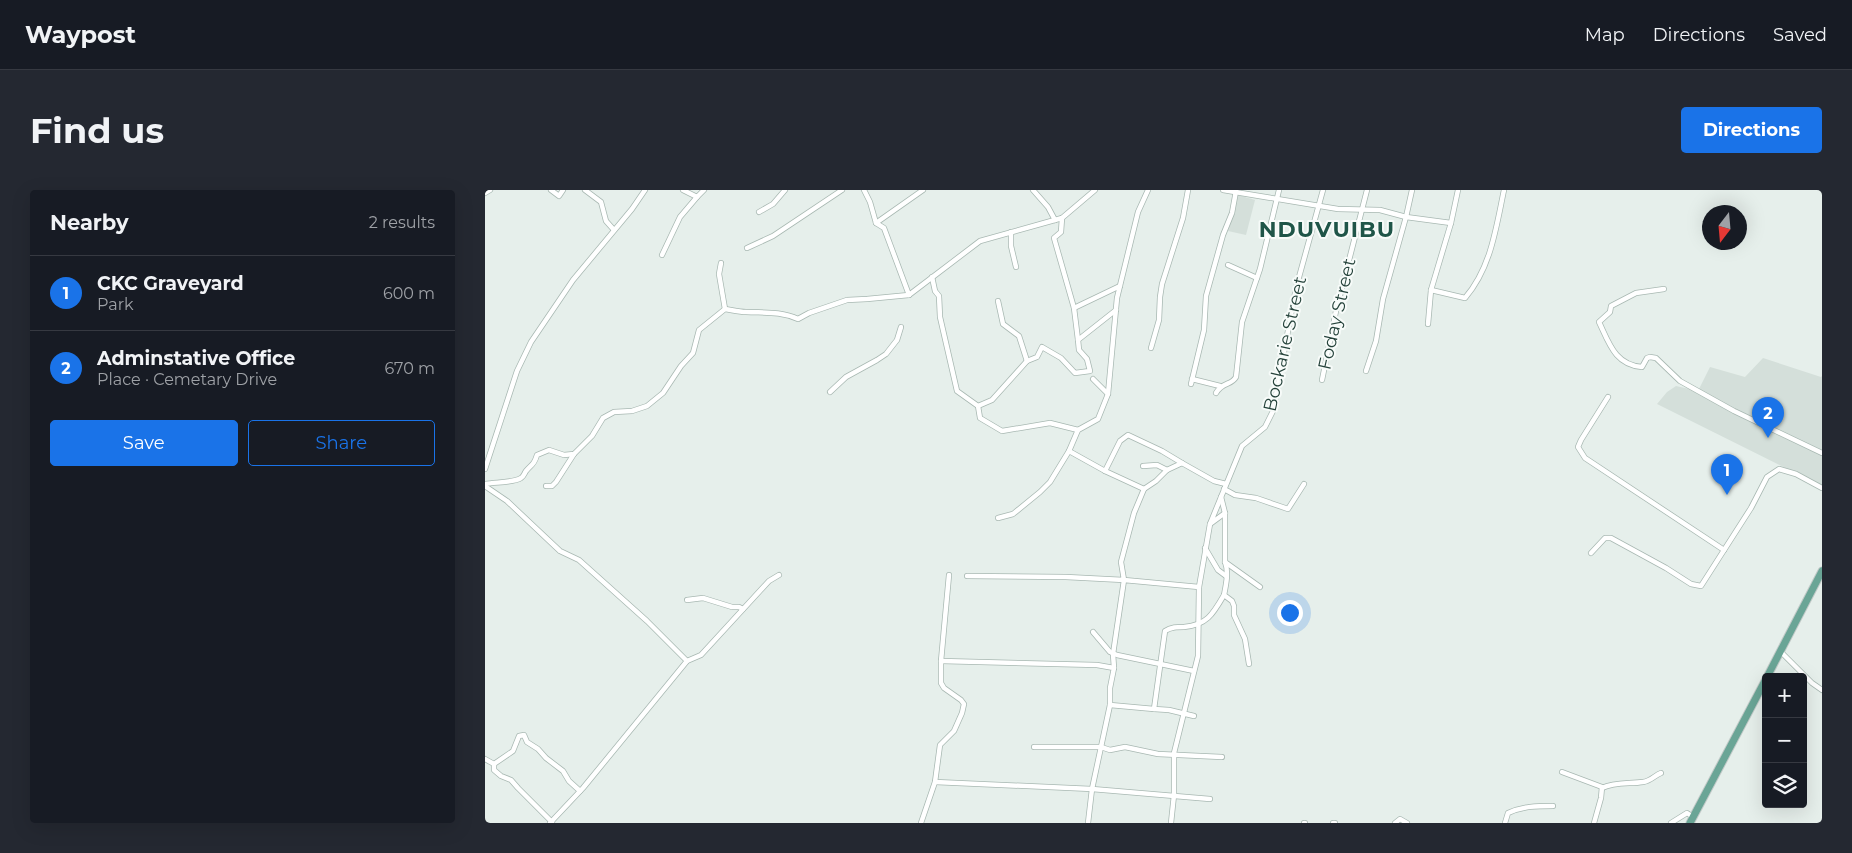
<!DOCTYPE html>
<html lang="en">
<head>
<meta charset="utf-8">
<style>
  body { margin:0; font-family:Montserrat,sans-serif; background:#242831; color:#f1f3f6 }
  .controls { position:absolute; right:15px; bottom:15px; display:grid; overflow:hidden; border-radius:5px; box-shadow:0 5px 20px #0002 }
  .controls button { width:45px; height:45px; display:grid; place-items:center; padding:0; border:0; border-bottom:1px solid #363941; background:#171b24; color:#f1f3f6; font:25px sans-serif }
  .compass { position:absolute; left:1217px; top:15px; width:45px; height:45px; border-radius:50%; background:#171b24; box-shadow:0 5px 20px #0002; rotate:196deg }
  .you { position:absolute; left:804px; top:422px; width:18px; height:18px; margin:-12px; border:4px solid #fff; border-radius:50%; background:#1a73e8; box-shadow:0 0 0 8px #1a73e833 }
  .badge { display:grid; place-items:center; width:32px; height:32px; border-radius:50%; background:#1a73e8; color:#fff; font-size:16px; font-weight:700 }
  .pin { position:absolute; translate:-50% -41px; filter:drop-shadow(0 1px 2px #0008) }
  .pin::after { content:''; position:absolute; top:26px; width:18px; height:15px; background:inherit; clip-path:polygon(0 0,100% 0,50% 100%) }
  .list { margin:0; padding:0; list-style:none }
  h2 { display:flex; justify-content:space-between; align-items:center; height:65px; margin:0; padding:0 20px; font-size:21px }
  h2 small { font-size:16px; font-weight:400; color:#9ea1a6 }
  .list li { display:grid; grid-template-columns:32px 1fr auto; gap:15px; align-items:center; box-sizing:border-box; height:75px; padding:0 20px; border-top:1px solid #363941 }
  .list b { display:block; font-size:19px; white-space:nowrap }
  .list p { margin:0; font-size:16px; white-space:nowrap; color:#9ea1a6 }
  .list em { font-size:16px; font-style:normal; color:#9ea1a6 }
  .actions { display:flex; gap:10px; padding:15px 20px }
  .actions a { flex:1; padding:11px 0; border:1px solid #1a73e8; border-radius:5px; text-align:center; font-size:18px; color:#1a73e8 }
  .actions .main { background:#1a73e8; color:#fff }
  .icon { flex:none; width:28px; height:28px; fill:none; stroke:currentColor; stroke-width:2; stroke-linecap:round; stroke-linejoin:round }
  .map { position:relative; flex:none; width:1337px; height:633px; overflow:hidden; border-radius:5px }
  header { display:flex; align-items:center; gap:30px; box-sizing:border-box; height:70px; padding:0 25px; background:#171b24; border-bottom:1px solid #363941 }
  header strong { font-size:24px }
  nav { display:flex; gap:28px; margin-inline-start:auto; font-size:18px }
  .intro { display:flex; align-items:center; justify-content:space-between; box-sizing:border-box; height:120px; padding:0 30px }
  h1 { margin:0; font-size:35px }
  .button { padding:12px 22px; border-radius:5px; background:#1a73e8; color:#fff; font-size:18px; font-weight:700 }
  main { display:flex; gap:30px; padding:0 30px }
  aside { flex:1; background:#171b24; border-radius:5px; box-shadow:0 5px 20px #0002 }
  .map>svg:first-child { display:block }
  .built { fill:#d4dfda }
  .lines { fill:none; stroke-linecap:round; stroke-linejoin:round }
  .street-casing { stroke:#a8b8b2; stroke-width:6 }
  .primary-casing { stroke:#c2cac8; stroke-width:9 }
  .street { stroke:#fff; stroke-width:4.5 }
  .primary { stroke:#6aa596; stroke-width:7 }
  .labels { text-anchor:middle; stroke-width:4; stroke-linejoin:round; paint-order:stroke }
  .street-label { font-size:18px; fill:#24423a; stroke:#f7fbf9 }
  .district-label { font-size:22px; font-weight:bold; letter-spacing:1px; fill:#1f5548; stroke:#f7fbf9 }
</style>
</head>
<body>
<header>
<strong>Waypost</strong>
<nav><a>Map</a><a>Directions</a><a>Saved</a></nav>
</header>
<div class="intro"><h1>Find us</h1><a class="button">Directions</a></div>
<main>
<aside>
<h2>Nearby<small>2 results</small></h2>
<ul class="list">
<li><span class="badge">1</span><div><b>CKC Graveyard</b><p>Park</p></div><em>600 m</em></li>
<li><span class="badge">2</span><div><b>Adminstative Office</b><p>Place · Cemetary Drive</p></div><em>670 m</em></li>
</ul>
<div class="actions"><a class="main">Save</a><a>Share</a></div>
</aside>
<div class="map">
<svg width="1337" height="633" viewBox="0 0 1337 633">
  <rect width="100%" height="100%" fill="#e6efeb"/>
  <!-- built -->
  <g class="built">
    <polygon points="753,5 770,10 761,45 743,41"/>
    <polygon points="1278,168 1336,187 1337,186 1337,296 1172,214 1182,202 1191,196 1213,201 1225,177 1260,187"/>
  </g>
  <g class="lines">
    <defs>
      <g id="street">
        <polyline points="66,0 74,6 78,0"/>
        <polyline points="100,0 116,12 121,31 129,40"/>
        <polyline points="198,0 212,7 219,0"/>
        <polyline points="379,0 385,12 391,33 399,38 424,105 495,51 577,28 610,0"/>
        <polyline points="548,0 563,17 570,30"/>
        <polyline points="738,0 853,19 895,20 921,27 966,33"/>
        <polyline points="0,3 5,0"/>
        <polyline points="274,22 288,14 300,0"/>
        <polyline points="577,28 576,42 569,48 589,118 593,150"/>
        <polyline points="391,33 438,0"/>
        <polyline points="526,42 526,56 531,77"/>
        <polyline points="262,58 288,46 357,0"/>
        <polyline points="177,65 195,27 212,7"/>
        <polyline points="236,73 234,84 240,119"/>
        <polyline points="743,75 772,88"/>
        <polyline points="447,87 450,101 454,106 455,127 472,201 493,216 495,228 517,241 565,233 593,240"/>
        <path d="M1179,99L1151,103L1126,116L1125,122L1114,132C1124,153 1130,175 1157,177L1162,168L1165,167L1171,168L1195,191L1249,221L1337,263"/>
        <path d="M946,100L980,108C1006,78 1011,38 1019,0"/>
        <polyline points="513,111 518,134 534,146 542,171"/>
        <polyline points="589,118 635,96"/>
        <polyline points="943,134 946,100 966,33 973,0"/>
        <polyline points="666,158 674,130 675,107 677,94 698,28 703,0"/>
        <polyline points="881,181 891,151 898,109 921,27 927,0"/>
        <polyline points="608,189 623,204"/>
        <polyline points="707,189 735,196"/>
        <polyline points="837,190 851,121 882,0"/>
        <polyline points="706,194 719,140 721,106 738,45 747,23 751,1"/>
        <polyline points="345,202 361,187 392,170 401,164 412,150 416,137"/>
        <path d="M731,203C738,191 746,196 751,187L757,132L775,79L794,0"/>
        <polyline points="1123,207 1096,250 1093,257 1100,268 1239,360"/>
        <polyline points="493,216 507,210 542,171 552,167 557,157 576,168 590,183 605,181 602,169 594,160 593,150 631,120"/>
        <polyline points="584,261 620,281 659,299"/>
        <polyline points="658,276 672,275 682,280"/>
        <polyline points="0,279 32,181 46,152 88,90 147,19 160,0"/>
        <polyline points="620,281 635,251 643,245 677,261 697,273"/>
        <path d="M0,294C10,292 28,293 36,288C39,286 39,284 41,281C47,274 49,275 52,265L64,260L79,265L89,264L107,246L118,228L129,222L147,221L162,216L178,203L196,176L208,163L214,140L240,119C247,120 254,122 261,122C279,123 296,121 313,129L324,123L362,110L382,109L424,105"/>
        <polyline points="0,296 22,311 75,361 94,370 162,431 202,471"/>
        <polyline points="61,296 67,296 71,292 89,264"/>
        <polyline points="739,299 750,305 771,308 803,319 819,294"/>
        <path d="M736,307L740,323V372C744,382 741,395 739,405L747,411L749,416V425L760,449L764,474"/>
        <polyline points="740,323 725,334 757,256 780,237 788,221 811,98 838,0"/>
        <polyline points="513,328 528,324 555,302 565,292 584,261 593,240 613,229 623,204 632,108 653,22 663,0"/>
        <polyline points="720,358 733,380 741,386"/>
        <polyline points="1106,363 1120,348 1126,348 1181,378 1206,394 1216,396 1266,318 1282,287 1294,279 1311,284 1337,298"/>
        <polyline points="740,372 775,397"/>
        <polyline points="482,386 581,387 639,390 636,372 649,323 659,299 671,291 682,280 697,273 729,291 741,294"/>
        <polyline points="202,410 218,408 247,417 254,417 258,419"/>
        <polyline points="608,442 625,462 632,465 709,481"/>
        <polyline points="1295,461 1327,493 1337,500"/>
        <polyline points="456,471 612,475 629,478 625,498 625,515 669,519"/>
        <polyline points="629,478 628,464 639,390 714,397"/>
        <path d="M709,526L684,520L669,519L680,441C686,437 692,437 699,437C722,435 728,424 739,405"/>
        <polyline points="549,557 616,557 625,560 640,557 673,564 737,567"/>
        <polyline points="0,569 9,574 9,580 16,586 26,590 33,598 67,632"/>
        <polyline points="9,574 28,561 34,546 39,545 42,552 53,559 61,568 78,581 84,591 95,601"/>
        <polyline points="1077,582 1117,597 1116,608 1109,633"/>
        <polyline points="450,592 607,599 725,609"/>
        <path d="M1117,598C1130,592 1145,594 1158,592C1166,591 1170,585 1176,583"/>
        <polyline points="65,633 98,598 202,471 216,465 284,391 294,385"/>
        <polyline points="436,633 450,592 455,555 469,541 477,523 479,514 476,510 459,498 456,493 456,471 464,385"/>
        <polyline points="603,633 607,599 625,515"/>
        <polyline points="686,633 689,605 689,563 713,466 714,397 725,334"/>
        <polyline points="819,633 820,633"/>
        <polyline points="848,633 850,633"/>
        <polyline points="910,633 915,629 922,633"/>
        <path d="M1020,633L1023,623C1038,616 1052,616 1068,616"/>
        <polyline points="1186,633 1202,623 1208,627"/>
      </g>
      <g id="primary">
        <polyline points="1282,487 1337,381"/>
        <polyline points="1205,633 1281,489"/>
      </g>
    </defs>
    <!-- street casing -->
    <use href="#street" class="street-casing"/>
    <!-- primary casing -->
    <use href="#primary" class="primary-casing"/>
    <!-- street -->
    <use href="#street" class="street"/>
    <!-- primary -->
    <use href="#primary" class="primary"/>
  </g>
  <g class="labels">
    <!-- street labels -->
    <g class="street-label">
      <text transform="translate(852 124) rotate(-77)" y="6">Foday Street</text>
      <text transform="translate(800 154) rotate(-77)" y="6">Bockarie Street</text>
    </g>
    <!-- district labels -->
    <g class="district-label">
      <text x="842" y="47">NDUVUIBU</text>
    </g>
  </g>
</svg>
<div class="controls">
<button>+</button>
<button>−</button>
<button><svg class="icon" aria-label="layers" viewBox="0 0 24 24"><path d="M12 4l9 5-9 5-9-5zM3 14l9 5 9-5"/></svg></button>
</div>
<svg class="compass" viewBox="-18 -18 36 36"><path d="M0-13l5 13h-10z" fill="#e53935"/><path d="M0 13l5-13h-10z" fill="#9ea1a6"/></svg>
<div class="you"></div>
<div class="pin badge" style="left:1242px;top:305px">1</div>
<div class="pin badge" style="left:1283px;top:248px">2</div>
</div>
</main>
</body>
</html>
